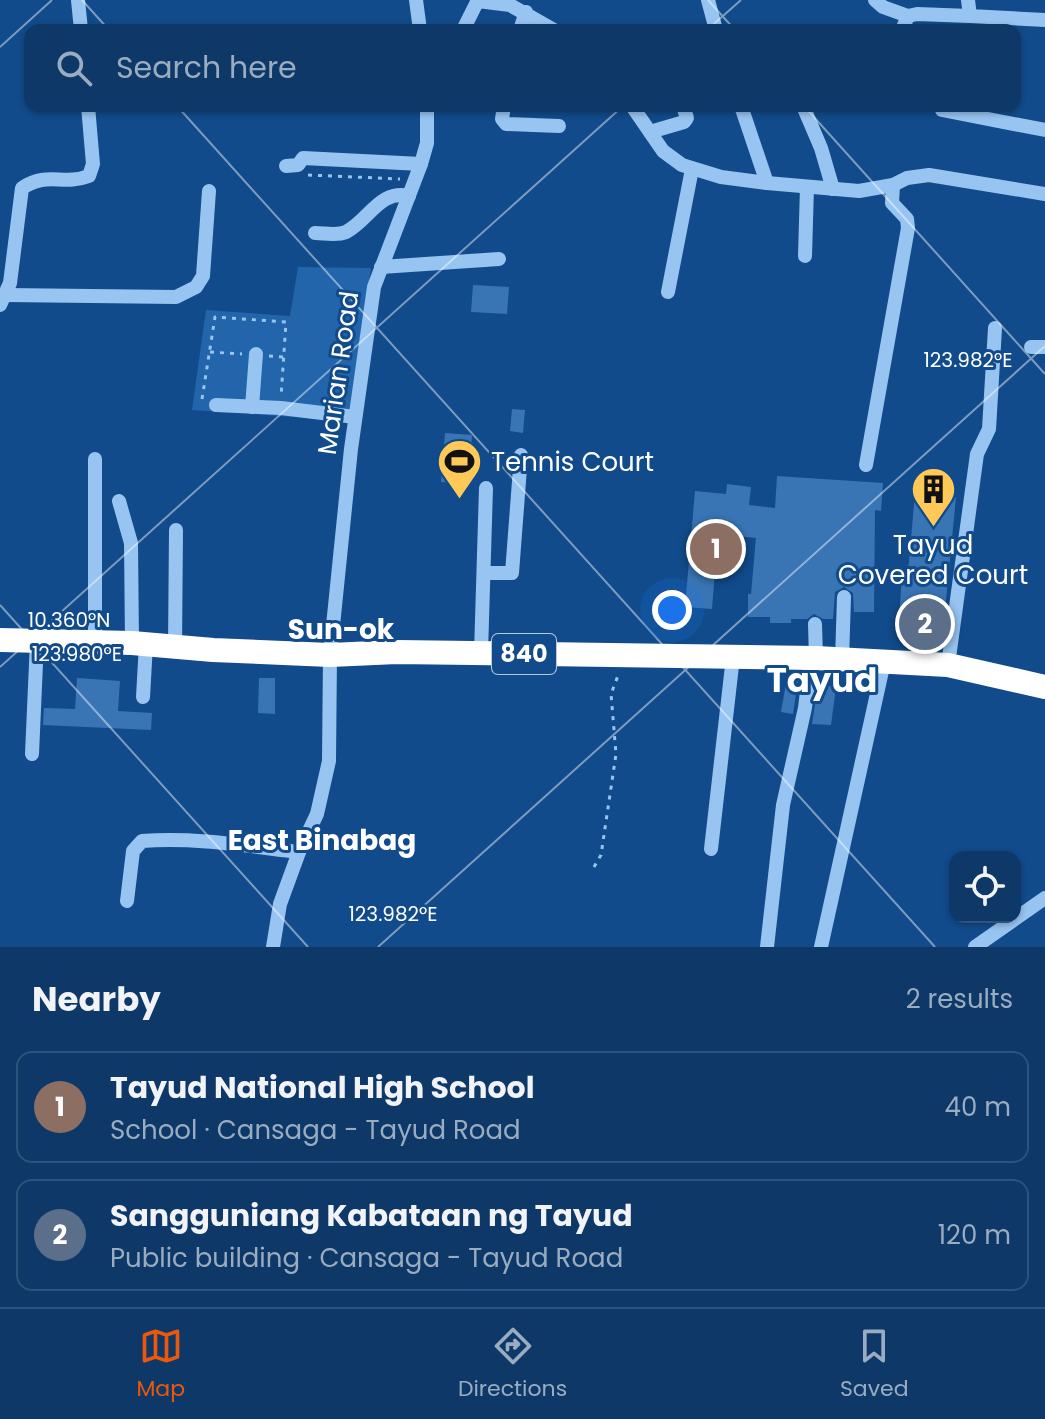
<!DOCTYPE html>
<html lang="en">
<head>
<meta charset="utf-8">
<style>
  body { margin:0; font-family:Poppins,sans-serif; background:#1b4371; color:#f1f3f6 }
  .controls { position:absolute; right:24px; bottom:24px; display:grid; overflow:hidden; border-radius:16px; box-shadow:0 2px 6px #0004 }
  .controls button { width:72px; height:72px; display:grid; place-items:center; padding:0; border:0; border-bottom:2px solid #2d527c; background:#0d3868; color:#f1f3f6; font:40px sans-serif }
  .you { position:absolute; left:672px; top:610px; width:28px; height:28px; margin:-20px; border:6px solid #fff; border-radius:50%; background:#1a73e8; box-shadow:0 0 0 12px #1a73e833 }
  .badge { display:grid; place-items:center; width:52px; height:52px; border-radius:50%; background:#ea580c; color:#fff; font-size:26px; font-weight:700 }
  .pin { position:absolute; translate:-50% -50%; border:4px solid #fff; box-shadow:0 2px 8px #0006 }
  .list { margin:0; padding:0; list-style:none }
  h2 { display:flex; justify-content:space-between; align-items:center; height:104px; margin:0; padding:0 32px; font-size:34px }
  h2 small { font-size:26px; font-weight:400; color:#9aacc0 }
  .list li { display:grid; grid-template-columns:52px 1fr auto; gap:24px; align-items:center; box-sizing:border-box; height:112px; margin:0 16px 16px; padding:0 16px; border:2px solid #2d527c; border-radius:16px }
  .list b { display:block; font-size:30px; white-space:nowrap }
  .list p { margin:0; font-size:26px; white-space:nowrap; color:#9aacc0 }
  .list em { font-size:26px; font-style:normal; color:#9aacc0 }
  .icon { flex:none; width:44px; height:44px; fill:none; stroke:currentColor; stroke-width:2; stroke-linecap:round; stroke-linejoin:round }
  .map { position:relative; flex:none; width:1045px; height:947px; overflow:hidden }
  .search { position:absolute; background:#0d3868; box-shadow:0 2px 6px #0004; left:24px; right:24px; top:24px; height:88px; display:flex; align-items:center; gap:20px; box-sizing:border-box; padding:0 28px; border-radius:16px; color:#9aacc0; font-size:30px }
  .sheet { height:360px; background:#0d3868 }
  nav { display:flex; justify-content:space-around; align-items:center; box-sizing:border-box; height:112px; border-top:2px solid #2d527c; background:#0d3868; font-size:22px; color:#9aacc0 }
  nav a { display:grid; justify-items:center; gap:4px }
  nav .on { color:#ea580c }
  .map>svg:first-child { display:block }
  .green { fill:#2365ab }
  .building { fill:#3975b5 }
  .lines { fill:none; stroke-linecap:round; stroke-linejoin:round }
  .path { stroke:#98c4f1; stroke-width:3; stroke-dasharray:4 6; stroke-linecap:butt }
  .minor { stroke:#98c4f1; stroke-width:14 }
  .highway { stroke:#fff; stroke-width:24 }
  .ticks { fill:none; stroke:#fff; stroke-width:2; stroke-opacity:0.45 }
  .labels { text-anchor:middle; stroke-width:6; stroke-linejoin:round; paint-order:stroke }
  .shield { fill:#114b8b; stroke:#b8c9dc; stroke-width:2 }
  .shield-label { font-size:24px; font-weight:bold; fill:#fff }
  .street-label { font-size:26px; fill:#fff; stroke:#114b8b }
  .poi-label { font-size:26px; fill:#fff; stroke:#114b8b; text-anchor:start }
  .neighbourhood-label { font-size:28px; font-weight:bold; fill:#fff; stroke:#114b8b }
  .district-label { font-size:34px; font-weight:bold; fill:#fff; stroke:#114b8b }
  .ticks-label { font-size:20px; text-anchor:middle; fill:#fff; stroke:#114b8b; stroke-width:6; stroke-linejoin:round; paint-order:stroke }
</style>
</head>
<body>
<div class="map">
<svg width="1045" height="947" viewBox="0 0 1045 947">
  <rect width="100%" height="100%" fill="#114b8b"/>
  <!-- green -->
  <polygon class="green" points="298,267 371,268 350,421 192,410 206,310 290,316"/>
  <!-- building -->
  <g class="building">
    <polygon points="473,285 509,287 507,314 471,312"/>
    <polygon points="512,409 525,410 523,433 510,431"/>
    <polygon points="445,433 472,435 469,484 441,482"/>
    <polygon points="777,476 883,483 881,511 875,510 874,612 854,612 853,593 844,587 835,592 833,619 823,619 814,614 807,619 791,619 791,623 770,623 770,617 748,617 748,594 751,594 756,538 718,534 712,609 685,607 695,491 726,494 727,484 751,487 749,505 775,508"/>
    <polygon points="915,493 956,497 943,631 917,629 918,622 899,621 902,573 907,574 909,562"/>
    <polygon points="77,678 120,681 118,711 152,713 151,730 43,725 44,708 75,709"/>
    <polygon points="259,678 275,678 275,714 258,713"/>
    <polygon points="787,678 798,680 793,714 781,712"/>
    <polygon points="818,684 836,687 831,725 812,724"/>
  </g>
  <g class="lines">
    <!-- path -->
    <g class="path">
      <polyline points="308,175 400,179"/>
      <polyline points="210,352 242,354"/>
      <polyline points="269,356 284,357"/>
      <polyline points="202,399 215,317 286,322 281,397"/>
      <polyline points="594,867 601,855 616,754 611,694 619,673"/>
    </g>
    <!-- minor -->
    <g class="minor">
      <polyline points="78,0 81,30"/>
      <polyline points="416,0 420,30"/>
      <polyline points="708,0 716,30"/>
      <polyline points="875,0 883,7 908,16"/>
      <polyline points="968,0 970,16 1045,20"/>
      <polyline points="478,1 510,5 554,30"/>
      <polyline points="463,30 478,0"/>
      <polyline points="520,30 526,12"/>
      <polyline points="902,30 908,16 917,14 970,16"/>
      <polyline points="504,106 502,119 506,124 559,126"/>
      <polyline points="632,106 663,151 682,165 721,177 767,183 859,191 893,185 907,178 929,175 1045,194"/>
      <polyline points="741,106 767,183"/>
      <polyline points="803,106 821,148 833,189"/>
      <polyline points="942,110 1045,130"/>
      <polyline points="650,132 684,122 687,118 683,106"/>
      <polyline points="286,166 298,165 303,158 421,164"/>
      <path d="M315,233C324,233 337,236 346,232C369,220 380,189 409,196"/>
      <polyline points="805,256 807,187"/>
      <polyline points="381,267 499,259"/>
      <polyline points="668,292 692,169"/>
      <polyline points="6,295 176,297 196,287 203,276 209,191"/>
      <path d="M0,305L10,283L22,188C48,171 62,186 89,176L93,164L88,106"/>
      <polyline points="1031,347 1045,347"/>
      <polyline points="216,405 281,408 355,417"/>
      <polyline points="252,407 256,354"/>
      <polyline points="95,459 95,643"/>
      <polyline points="866,465 908,228 907,219 892,203 893,185"/>
      <polyline points="119,501 131,543 132,643"/>
      <polyline points="484,573 512,573 521,455"/>
      <polyline points="815,624 816,658"/>
      <polyline points="175,647 176,530"/>
      <polyline points="481,653 486,488"/>
      <polyline points="842,660 844,597"/>
      <polyline points="948,665 977,454 989,429 995,328"/>
      <polyline points="143,697 146,644"/>
      <polyline points="32,754 37,641"/>
      <polyline points="711,849 733,657"/>
      <path d="M127,901L133,851L142,841C195,837 247,846 299,852"/>
      <polyline points="273,947 280,904 299,852 317,814 329,761 330,655 351,449 374,287 421,164 427,143 427,106"/>
      <polyline points="767,947 783,805 805,708 811,658"/>
      <polyline points="821,947 884,662"/>
      <polyline points="975,947 1045,898"/>
    </g>
    <!-- highway -->
    <polyline class="highway" points="0,640 132,643 213,650 330,655 397,652 816,658 948,665 1045,687"/>
  </g>
  <!-- ticks -->
  <path class="ticks" d="M82,0L109,30M708,0L735,30M707,30L741,0M0,47L52,0M177,106L935,947M804,106L1045,374M0,605L308,947M0,667L623,106M378,947L1045,346"/>
  <!-- icons -->
  <defs>
    <symbol id="stadium-pin" viewBox="-11 -11 22 30"><path d="M0 17L-7.5 6A9.5 9.5 0 1 1 7.5 6Z" fill="#ffc958" stroke="#114b8b"/><path d="M0-5a6.5 5 0 1 0 0 10a6.5 5 0 1 0 0-10ZM-3.5-1.8h7v3.6h-7Z" fill="#111"/></symbol>
    <symbol id="building-pin" viewBox="-11 -11 22 30"><path d="M0 17L-7.5 6A9.5 9.5 0 1 1 7.5 6Z" fill="#ffc958" stroke="#114b8b"/><path d="M-4-6H4V6H1V3H-1V6H-4ZM-2.5-4.3h1.7v1.8h-1.7ZM.8-4.3h1.7v1.8H.8ZM-2.5-1h1.7V.8h-1.7ZM.8-1h1.7V.8H.8Z" fill="#111"/></symbol>
  </defs>
  <g fill-rule="evenodd">
    <use href="#stadium-pin" x="434" y="436" width="51" height="69"/>
    <use href="#building-pin" x="908" y="464" width="51" height="69"/>
  </g>
  <g class="labels">
    <!-- shield labels -->
    <rect class="shield" x="492" y="634" width="64" height="40" rx="6"/>
    <g class="shield-label">
      <text x="524" y="662">840</text>
    </g>
    <!-- street labels -->
    <g class="street-label">
      <text transform="translate(338 373) rotate(-82)" y="9">Marian Road</text>
    </g>
    <!-- poi labels -->
    <g class="poi-label">
      <text x="491" y="471">Tennis Court</text>
      <text x="933" y="554" text-anchor="middle">Tayud<tspan x="933" dy="30">Covered Court</tspan></text>
    </g>
    <!-- neighbourhood labels -->
    <g class="neighbourhood-label">
      <text x="341" y="639">Sun-ok</text>
      <text x="322" y="850">East Binabag</text>
    </g>
    <!-- district labels -->
    <g class="district-label">
      <text x="822" y="692">Tayud</text>
    </g>
  </g>
  <g class="ticks-label">
    <text x="968" y="367">123.982°E</text>
    <text x="69" y="627">10.360°N</text>
    <text x="77" y="661">123.980°E</text>
    <text x="393" y="921">123.982°E</text>
  </g>
</svg>
<div class="controls">
<button><svg class="icon" aria-label="locate" viewBox="0 0 24 24"><circle cx="12" cy="12" r="6"/><path d="M12 2v4M12 18v4M2 12h4M18 12h4"/></svg></button>
</div>
<div class="you"></div>
<div class="pin badge" style="left:716px;top:549px;background:#8d6e63">1</div>
<div class="pin badge" style="left:925px;top:624px;background:#5c6f8a">2</div>
<div class="search"><svg class="icon" aria-label="search" viewBox="0 0 24 24"><circle cx="10" cy="10" r="6"/><path d="M15 15l6 6"/></svg>Search here</div>
</div>
<section class="sheet">
<h2>Nearby<small>2 results</small></h2>
<ul class="list">
<li><span class="badge" style="background:#8d6e63">1</span><div><b>Tayud National High School</b><p>School · Cansaga - Tayud Road</p></div><em>40 m</em></li>
<li><span class="badge" style="background:#5c6f8a">2</span><div><b>Sangguniang Kabataan ng Tayud</b><p>Public building · Cansaga - Tayud Road</p></div><em>120 m</em></li>
</ul>
</section>
<nav>
<a class="on"><svg class="icon" aria-label="map" viewBox="0 0 24 24"><path d="M3 6l6-2 6 2 6-2v14l-6 2-6-2-6 2zM9 4v14M15 6v14"/></svg>Map</a>
<a><svg class="icon" aria-label="directions" viewBox="0 0 24 24"><path d="M12 3l9 9-9 9-9-9zM9 14v-3h6M13 9l2 2-2 2"/></svg>Directions</a>
<a><svg class="icon" aria-label="saved" viewBox="0 0 24 24"><path d="M7 4h10v16l-5-4-5 4z"/></svg>Saved</a>
</nav>
</body>
</html>
